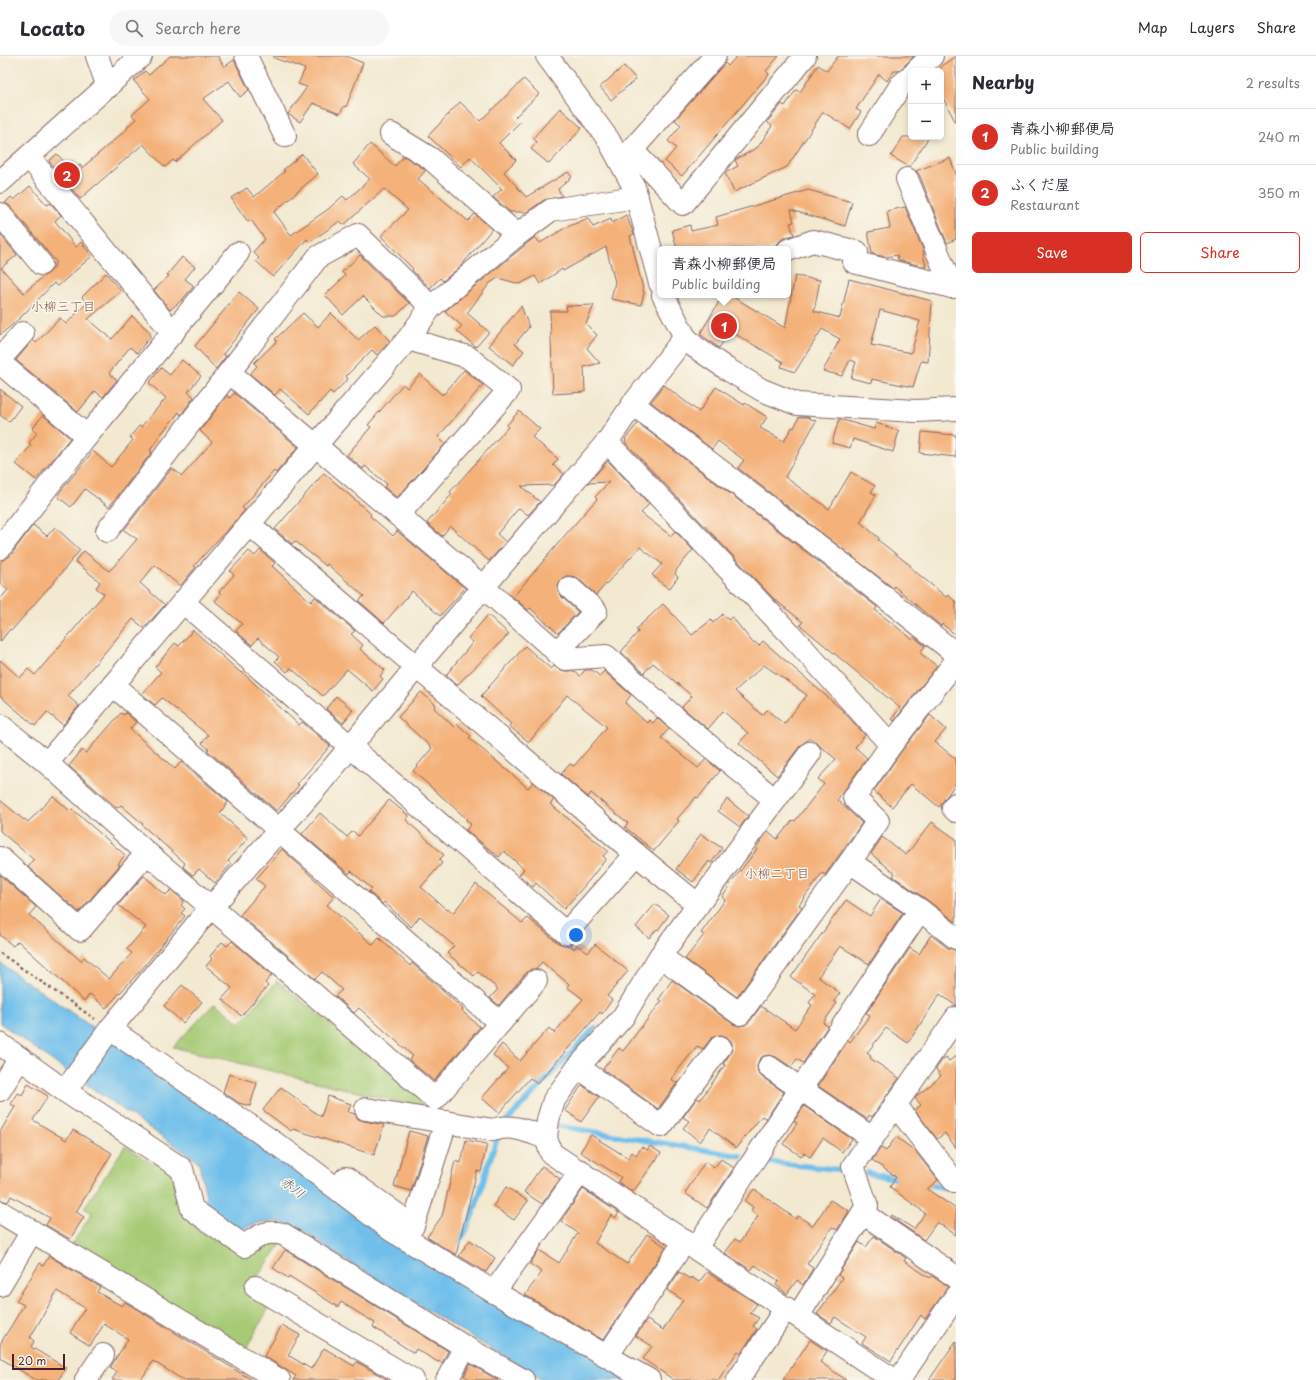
<!DOCTYPE html>
<html lang="en">
<head>
<meta charset="utf-8">
<style>
  body { margin:0; font-family:"Playpen Sans","Klee One",sans-serif; background:#f7f7f7; color:#2b2b33 }
  .controls { position:absolute; right:12px; top:12px; display:grid; overflow:hidden; border-radius:6px; box-shadow:0 2px 6px #0003 }
  .controls button { width:36px; height:36px; display:grid; place-items:center; padding:0; border:0; border-bottom:1px solid #e1e1e2; background:#fff; color:#2b2b33; font:20px sans-serif }
  .scale { position:absolute; left:12px; bottom:10px; width:53px; box-sizing:border-box; padding-left:4px; border:2px solid #4a1f2b; border-top:0; font-size:11px; line-height:14px; white-space:nowrap; color:#4a1f2b; -webkit-text-stroke:3px #fbf7ec; paint-order:stroke }
  .you { position:absolute; left:576px; top:879px; width:14px; height:14px; margin:-10px; border:3px solid #fff; border-radius:50%; background:#1a73e8; box-shadow:0 0 0 6px #1a73e833 }
  .badge { display:grid; place-items:center; width:26px; height:26px; border-radius:50%; background:#d93025; color:#fff; font-size:13px; font-weight:700 }
  .pin { position:absolute; translate:-50% -50%; border:2px solid #fff; box-shadow:0 1px 4px #0006 }
  .popup { position:absolute; left:657px; top:190px; width:134px; height:52px; box-sizing:border-box; display:grid; place-content:center; border-radius:6px; background:#fff; filter:drop-shadow(0 1px 3px #0005); font-size:13px; white-space:nowrap; color:#7c7c81 }
  .popup b { font-size:15px; color:#2b2b33 }
  .popup::after { content:''; position:absolute; left:50%; top:100%; margin-left:-8px; border:8px solid transparent; border-top-color:#fff }
  .list { margin:0; padding:0; list-style:none }
  h2 { display:flex; justify-content:space-between; align-items:center; height:52px; margin:0; padding:0 16px; font-size:17px }
  h2 small { font-size:13px; font-weight:400; color:#7c7c81 }
  .list li { display:grid; grid-template-columns:26px 1fr auto; gap:12px; align-items:center; box-sizing:border-box; height:56px; padding:0 16px; border-top:1px solid #e1e1e2 }
  .list b { display:block; font-size:15px; white-space:nowrap }
  .list p { margin:0; font-size:13px; white-space:nowrap; color:#7c7c81 }
  .list em { font-size:13px; font-style:normal; color:#7c7c81 }
  .actions { display:flex; gap:8px; padding:12px 16px }
  .actions a { flex:1; padding:9px 0; border:1px solid #d93025; border-radius:6px; text-align:center; font-size:14px; color:#d93025 }
  .actions .main { background:#d93025; color:#fff }
  .icon { flex:none; width:22px; height:22px; fill:none; stroke:currentColor; stroke-width:2; stroke-linecap:round; stroke-linejoin:round }
  .map { position:relative; flex:none; width:956px; height:1324px; overflow:hidden }
  header { display:flex; align-items:center; gap:24px; box-sizing:border-box; height:56px; padding:0 20px; background:#fff; border-bottom:1px solid #e1e1e2 }
  header strong { font-size:19px }
  nav { display:flex; gap:22px; margin-inline-start:auto; font-size:14px }
  .search { width:280px; height:36px; background:#f7f7f7; display:flex; align-items:center; gap:10px; box-sizing:border-box; padding:0 14px; border-radius:22px; color:#7c7c81; font-size:15px }
  main { display:flex }
  aside { flex:1; background:#fff }
  .map>svg:first-child { display:block }
  .green { fill:#a6ca74; stroke:#787450 }
  .water { fill:#70bfeb; stroke:#5d6f8b }
  .lines { fill:none; stroke-linecap:round; stroke-linejoin:round }
  .stream { stroke:#70bfeb; stroke-width:5.5 }
  .building { fill:#f4b179; fill-rule:evenodd }
  .minor-casing { stroke:#856665; stroke-width:24 }
  .path { stroke:#856665; stroke-width:2.5; stroke-dasharray:3 3; stroke-linecap:butt }
  .minor { stroke:#fff; stroke-width:22 }
  .labels { text-anchor:middle; stroke-width:3; stroke-linejoin:round; paint-order:stroke }
  .neighbourhood-label { font-size:13px; fill:#865246; stroke:#fbf7ec }
  .water-label { font-size:13px; font-style:italic; fill:#57576e; stroke:#fbf7ec }
</style>
</head>
<body>
<header>
<strong>Locato</strong>
<div class="search"><svg class="icon" aria-label="search" viewBox="0 0 24 24"><circle cx="10" cy="10" r="6"/><path d="M15 15l6 6"/></svg>Search here</div>
<nav><a>Map</a><a>Layers</a><a>Share</a></nav>
</header>
<main>
<div class="map">
<svg width="956" height="1324" viewBox="0 0 956 1324">
  <rect width="100%" height="100%" fill="#fbf7ec"/>
  <filter id="ink" filterUnits="userSpaceOnUse"><feTurbulence type="fractalNoise" baseFrequency=".025" numOctaves="2"/><feDisplacementMap in="SourceGraphic" scale="8" xChannelSelector="R" yChannelSelector="G"/><feConvolveMatrix kernelMatrix="1 2 1 2 8 2 1 2 1" color-interpolation-filters="sRGB"/></filter>
  <filter id="wash" filterUnits="userSpaceOnUse"><feTurbulence type="fractalNoise" baseFrequency=".012" numOctaves="4" result="noise"/><feDisplacementMap in="SourceGraphic" scale="16" xChannelSelector="R" yChannelSelector="G"/><feGaussianBlur stdDeviation="0.9" result="paint"/><feColorMatrix in="noise" values="0 0 0 0 0 0 0 0 0 0 0 0 0 0 0 0 0 1.4 0 .05"/><feComposite in="paint" operator="in"/></filter>
  <g filter="url(#wash)">
    <rect width="100%" height="100%" fill="#f3e9d1"/>
    <!-- green -->
    <g class="green">
      <polygon points="277,925 424,1043 420,1051 173,991 215,947 240,967"/>
      <polygon points="125,1090 153,1108 168,1091 196,1145 243,1178 282,1187 247,1235 270,1250 246,1293 71,1190 92,1157 84,1152"/>
    </g>
    <!-- water -->
    <path class="water" d="M0,907L218,1059L632,1324H542L331,1195C312,1181 291,1161 264,1166C256,1167 248,1171 240,1173L208,1151L199,1106L61,1011L0,967Z"/>
    <g class="lines">
      <!-- stream -->
      <g class="stream">
        <polyline points="506,1066 595,972"/>
        <polyline points="558,1070 741,1100"/>
        <polyline points="767,1106 843,1114"/>
        <polyline points="867,1117 903,1124"/>
        <polyline points="925,1128 952,1133"/>
        <path d="M445,1200C451,1193 460,1185 465,1177C481,1145 485,1109 500,1077"/>
      </g>
    </g>
    <g id="blocks">
      <!-- building -->
      <g class="building">
        <polygon points="170,0 218,0 224,11 234,4 249,34 240,41 229,25 203,43 222,64 175,106 173,104 165,111 143,88 80,143 49,105 57,98 67,109 72,105 78,111 80,109 82,112 128,72 127,71 136,63 132,59 150,43 134,25 145,15 149,19"/>
        <polygon points="274,0 346,0 363,7 346,51 344,50 340,58 313,47 300,66 288,58 307,31 298,28 305,13 274,2"/>
        <polygon points="737,0 779,0 766,15 769,18 682,120 665,105 676,92 668,85 681,69 675,64 725,7 728,10"/>
        <polygon points="838,0 914,0 905,9 898,15 894,15 887,25 879,18 856,53 861,56 850,73 823,56 787,111 734,136 725,117 738,110 735,104 758,91 772,70 767,66 782,48 785,50 796,34 800,36 818,9 827,15"/>
        <polygon points="956,0 956,67 941,38 941,10"/>
        <polygon points="624,10 636,23 611,44 600,31"/>
        <polygon points="524,23 539,38 515,61 520,66 499,87 516,104 504,116 526,141 568,116 572,121 558,133 562,140 544,144 527,156 510,156 493,141 502,133 470,101 461,111 428,80 460,46 480,65"/>
        <polygon points="560,52 582,72 549,108 531,93 537,86 533,82"/>
        <polygon points="903,81 929,81 909,111 891,100"/>
        <polygon points="370,88 395,110 404,100 423,112 425,115 418,123 468,165 475,158 492,173 460,211 443,225 440,222 430,232 412,214 413,213 381,180 408,154 384,133 344,169 340,165 310,186 307,183 273,221 256,205 259,202 253,196 265,183 251,164 248,166 231,142 247,132 254,141 285,115 283,114 302,98 318,118 274,156 291,179 327,154 343,140 347,144 370,123 353,108"/>
        <polygon points="950,102 956,118 956,183 947,187 919,118 916,115"/>
        <polygon points="30,130 47,149 50,147 61,159 55,165 76,191 81,186 92,200 58,230 54,227 20,262 0,279 0,178 17,199 1,212 24,237 44,220 49,217 55,210 54,209 56,206 10,150 5,147 11,141 14,144"/>
        <polygon points="808,134 852,146 845,170 791,154 794,166 790,167 794,179 783,182 779,186 776,190 766,193 677,193 672,174 690,169 691,175 718,169 716,161"/>
        <polygon points="905,151 924,196 923,197 926,211 898,204 897,199 886,201 872,198 868,176 890,172 887,155"/>
        <polygon points="626,159 634,178 630,180 644,237 641,249 611,243 615,226 606,191 563,215 562,213 540,228 535,220 520,228 498,222 490,227 467,257 489,276 476,291 457,275 462,270 445,255 535,181 540,187 565,172 588,162 593,171 611,163 612,167"/>
        <polygon points="360,199 379,218 409,247 396,260 383,260 363,240 343,259 325,239 345,220 342,216"/>
        <polygon points="182,201 195,211 185,223 194,230 182,244 170,254 154,234 169,220 167,219"/>
        <polygon points="106,217 121,235 88,263 112,283 132,260 150,276 150,281 137,297 130,291 109,317 117,324 103,341 95,335 78,356 16,304 33,284 36,287 60,262 66,268 87,247 82,241"/>
        <path d="M795,220L820,224L814,255L840,262L849,223L932,245L928,306L921,305L913,331L872,323L871,327L851,322L856,306L850,304L842,320L823,315L840,283L822,273L795,316L781,311L783,306L730,275L719,292L700,278L723,239H730L785,272ZM880,254L920,265L911,297L871,289Z"/>
        <polygon points="239,236 259,253 223,298 226,300 216,313 195,290"/>
        <polygon points="594,249 586,268 597,279 587,292 600,307 584,311 585,336 553,338 550,255 567,255 566,250"/>
        <polygon points="521,250 529,271 515,288 524,295 513,309 489,290"/>
        <polygon points="303,257 318,271 331,257 358,284 375,269 390,285 377,299 372,294 346,320 348,323 333,338 330,335 309,358 280,333 275,339 250,318 257,310 254,307 277,285 275,283"/>
        <polygon points="182,304 201,320 188,336 194,341 181,359 179,356 157,383 158,384 150,394 152,396 109,451 85,433 71,451 57,440 93,395 111,411 133,384 130,381 139,370 141,371 166,342 149,327 161,312 170,319"/>
        <polygon points="464,314 483,329 438,381 445,388 397,442 384,431 387,428 365,410 363,413 347,399 371,371 368,369 403,328 407,332 420,318 442,339 443,337 444,338"/>
        <polygon points="664,329 699,356 716,331 744,349 745,347 767,361 760,372 784,385 792,371 794,372 799,361 807,361 816,365 785,421 829,453 851,416 875,430 871,436 876,439 860,466 879,482 878,484 911,510 910,511 946,541 948,539 956,546 956,579 942,568 941,570 930,561 894,530 893,532 738,412 744,404 718,385 712,393 651,346"/>
        <polygon points="0,333 21,350 9,366 0,359"/>
        <polygon points="234,337 298,391 276,417 274,415 242,452 245,454 225,477 224,477 194,510 196,511 180,530 155,509 140,527 165,549 144,572 133,563 68,640 79,650 63,669 47,656 35,670 0,640 0,604 20,622 28,613 35,619 104,538 96,532 100,526 75,505 84,495 109,515 115,509 137,483 124,474 172,412 182,420 212,386 200,375 227,339 230,342"/>
        <polygon points="519,355 540,373 532,381 558,403 553,409 564,418 554,429 521,430 540,446 528,459 519,452 497,478 506,486 489,505 450,470 442,480 427,467 452,438 450,436 508,371 507,369"/>
        <polygon points="43,359 70,382 36,424 16,408 31,389 29,387 37,377 32,373"/>
        <polygon points="839,363 874,373 876,367 899,375 893,396 853,383 850,392 832,387"/>
        <polygon points="638,367 845,526 877,551 875,554 912,583 914,581 925,590 920,597 937,610 894,665 892,663 900,652 800,569 803,566 774,543 625,386 626,384 625,383"/>
        <polygon points="922,376 956,379 956,401 920,397"/>
        <polygon points="608,405 649,448 641,457 671,480 675,475 693,494 677,513 675,518 678,521 669,533 652,519 662,508 640,491 596,539 578,522 572,520 566,520 561,523 558,529 558,536 562,541 578,556 558,577 530,552 528,554 513,541 566,478 597,443 595,441 609,426 588,427"/>
        <polygon points="324,417 371,458 370,460 393,480 397,475 465,532 440,560 412,535 384,567 359,545 364,540 327,508 326,510 295,485 292,488 275,473"/>
        <polygon points="33,469 47,480 55,471 80,494 50,531 49,531 12,574 10,573 0,586 0,543 8,534 0,527 0,507 3,504 10,500"/>
        <polygon points="260,494 275,507 272,510 311,546 315,541 355,575 351,578 363,589 360,593 385,614 380,620 383,623 373,635 347,613 323,640 291,612 287,616 275,605 279,601 258,582 252,589 236,575 242,568 215,545 221,538 219,536 234,519 230,515 249,495 255,500"/>
        <path d="M663,548L692,579L711,564L713,567L723,558L728,564L732,561L753,587L755,586L759,590L763,585L841,653L865,679L855,691L867,702L837,744L862,767L825,819L822,817L799,849L802,851L737,941L685,903L704,879L701,877L725,844L722,841L729,832L728,831L757,793L756,792L768,775L777,783L793,764L795,765L824,728L818,723L836,703L810,682L800,690L777,720L739,687L748,677L723,655L708,673L682,651L692,640L653,607L644,617L621,596L638,576L636,573ZM764,609L807,639L784,668L767,654L762,659L735,635Z"/>
        <polygon points="488,559 509,578 457,629 446,619 473,586 468,582"/>
        <polygon points="193,574 241,617 242,616 299,669 302,666 330,690 297,728 299,729 277,755 207,694 209,693 202,687 208,679 162,642 155,649 142,638 161,616 155,611 175,587 179,590"/>
        <polygon points="525,590 551,613 554,610 561,615 574,615 580,620 585,614 592,614 600,620 604,615 631,639 625,647 647,667 649,664 653,667 657,662 669,673 661,682 698,712 706,703 720,715 698,742 696,741 677,763 679,765 654,795 625,771 628,767 591,737 588,741 561,718 570,708 574,710 607,671 567,639 529,686 509,670 511,668 481,640"/>
        <polygon points="421,636 436,649 434,652 454,671 457,668 471,680 469,682 528,732 533,726 554,744 550,748 608,795 603,800 606,803 586,828 564,853 536,827 533,831 519,819 524,813 504,795 499,801 466,774 471,768 466,764 467,763 413,715 432,692 398,661"/>
        <polygon points="336,640 353,654 343,667 326,653"/>
        <polygon points="121,657 123,659 126,657 136,666 130,673 175,713 181,706 228,746 220,757 248,782 228,805 231,808 215,827 199,813 193,819 183,811 185,807 142,769 143,768 121,749 117,752 69,710 82,694 86,697"/>
        <polygon points="930,659 946,673 935,686 956,703 956,727 939,751 911,728 892,751 874,735 901,696"/>
        <polygon points="53,740 70,755 72,753 125,799 118,808 120,809 79,856 28,811 34,804 0,775 0,744 24,764 25,763 28,766"/>
        <polygon points="727,743 748,760 740,771 718,755"/>
        <polygon points="389,744 409,760 406,764 444,799 439,804 442,807 421,831 447,854 449,853 453,857 476,828 522,867 528,862 558,887 564,889 570,889 574,893 577,889 588,897 595,888 628,915 607,940 612,944 602,958 600,956 537,1028 530,1022 499,1057 482,1042 508,1012 493,999 502,988 520,1005 549,972 554,977 583,943 567,931 569,928 542,906 536,913 531,913 526,917 499,949 490,942 498,933 478,916 474,920 447,897 454,890 420,860 411,871 384,846 382,848 369,836 372,833 351,815 349,818 302,778 320,757 347,781 353,775 358,780"/>
        <polygon points="932,766 956,783 956,866 927,844 893,820 895,817 871,798 882,781 906,799"/>
        <polygon points="701,778 722,792 711,807 709,805 693,826 676,813"/>
        <polygon points="282,793 334,841 327,849 373,889 379,882 410,910 412,907 463,953 462,955 480,971 434,1025 409,1004 413,1000 359,952 354,957 335,940 342,934 322,916 315,923 240,859 265,830 256,823"/>
        <polygon points="0,819 36,851 29,859 81,905 84,901 109,923 132,897 127,893 146,871 118,849 144,820 166,839 171,834 184,845 181,849 185,853 181,857 185,860 142,913 106,952 90,938 84,945 18,885 13,890 0,879"/>
        <polygon points="881,843 903,857 869,908 840,890 818,921 840,937 834,945 837,947 823,967 828,970 803,1007 797,1003 791,1011 776,1001 770,999 763,1000 759,1004 757,1010 758,1017 762,1021 784,1036 766,1063 762,1060 736,1092 710,1072 700,1086 683,1072 689,1065 683,1061 697,1042 700,1044 725,1009 723,1008 730,998 732,993 732,986 727,981 721,979 715,980 710,984 703,993 697,990 671,1023 677,1027 658,1053 603,1013 619,992 623,995 649,961 662,945 659,943 672,924 733,968 739,970 745,969 750,965 761,950 795,973 812,949 809,947 815,938 791,921 846,844 870,860"/>
        <polygon points="655,848 669,859 658,874 657,873 649,882 636,871"/>
        <polygon points="931,879 948,892 956,894 956,950 940,938 908,987 886,972 867,997 871,1000 870,1002 899,1022 872,1061 869,1059 867,1063 818,1030 848,984 850,986 870,959 866,957 910,892 919,898"/>
        <polygon points="232,885 272,919 265,927 268,930 241,960 222,943 232,932 206,910 212,903 210,900 222,886 227,890"/>
        <polygon points="182,929 202,946 183,967 164,950"/>
        <polygon points="956,1000 956,1092 945,1077 937,1083 915,1054 921,1049 915,1042 918,1039 941,1020 936,1013 942,1004 946,1001 949,1005"/>
        <polygon points="229,1018 257,1027 250,1050 239,1047 223,1036"/>
        <polygon points="28,1028 48,1040 33,1064 66,1084 73,1074 112,1097 76,1156 84,1161 70,1183 46,1169 50,1162 11,1140 8,1146 0,1144 0,1076 15,1051 11,1048 18,1037 22,1039"/>
        <polygon points="582,1029 599,1041 581,1066 565,1054"/>
        <polygon points="281,1031 321,1061 328,1040 351,1048 348,1056 355,1058 358,1063 364,1065 384,1069 374,1099 293,1073 291,1075 263,1054"/>
        <polygon points="804,1050 852,1083 842,1096 823,1082 810,1101 804,1097 801,1100 783,1088 797,1067 794,1065"/>
        <polygon points="409,1075 428,1080 411,1135 394,1130"/>
        <polygon points="591,1079 628,1102 632,1096 636,1099 642,1091 647,1094 650,1090 661,1097 633,1136 618,1126 621,1121 580,1096"/>
        <polygon points="896,1081 914,1094 938,1124 927,1133 956,1153 956,1179 937,1166 924,1184 891,1161 892,1159 914,1173 925,1157 890,1131 896,1121 872,1104 881,1092 886,1095"/>
        <polygon points="466,1084 487,1088 481,1116 477,1115 456,1199 427,1181 442,1160 455,1105 461,1107"/>
        <polygon points="721,1103 734,1112 707,1152 685,1137 705,1106 714,1112"/>
        <polygon points="542,1110 560,1123 542,1148 524,1136"/>
        <polygon points="506,1131 528,1145 514,1164 493,1150"/>
        <polygon points="583,1133 619,1157 615,1162 611,1159 595,1187 627,1208 647,1178 666,1191 603,1284 525,1239 542,1216 530,1208 539,1194 559,1207 578,1177 561,1165"/>
        <polygon points="754,1133 796,1163 798,1160 813,1170 830,1144 849,1155 837,1174 832,1171 807,1208 813,1212 803,1229 797,1224 787,1238 776,1229 779,1225 755,1209 751,1214 725,1197 735,1183 740,1186 758,1160 751,1155 753,1151 745,1145"/>
        <polygon points="874,1180 906,1202 904,1205 930,1222 932,1220 948,1231 925,1263 921,1259 891,1305 862,1287 866,1281 835,1261 831,1267 817,1258 842,1222 838,1219 859,1186 866,1191"/>
        <polygon points="470,1184 495,1202 486,1216 459,1200"/>
        <polygon points="285,1194 448,1295 442,1307 438,1305 438,1306 416,1293 414,1297 373,1271 375,1267 341,1246 338,1251 289,1220 288,1222 273,1212"/>
        <polygon points="49,1200 100,1231 97,1236 122,1250 125,1246 252,1324 183,1324 153,1305 141,1324 112,1324 117,1316 110,1312 128,1283 104,1268 90,1290 70,1277 85,1252 57,1235 30,1282 34,1285 31,1291 66,1312 58,1324 36,1324 0,1302 0,1288 24,1249 16,1245 40,1207 43,1210"/>
        <polygon points="679,1216 690,1223 691,1221 699,1226 707,1216 757,1248 750,1257 759,1262 753,1270 757,1273 741,1297 738,1295 718,1324 674,1324 643,1303 652,1290 636,1280 647,1264 663,1274 683,1244 667,1234"/>
        <polygon points="282,1269 300,1279 288,1299 311,1313 324,1292 354,1310 357,1306 388,1324 293,1324 296,1320 264,1300"/>
        <polygon points="810,1284 827,1295 820,1306 846,1324 783,1324"/>
        <polygon points="956,1285 956,1324 929,1324"/>
        <polygon points="470,1308 498,1324 472,1324 464,1320"/>
      </g>
    </g>
  </g>
  <g filter="url(#ink)">
    <use href="#blocks" fill-opacity="0" stroke="#856665" stroke-width="1"/>
    <g class="lines">
      <defs>
        <g id="minor">
          <polyline points="97,0 108,31"/>
          <polyline points="246,0 285,80"/>
          <polyline points="547,0 608,83 634,131 660,227"/>
          <polyline points="916,15 932,0"/>
          <polyline points="391,78 430,102 517,179"/>
          <polyline points="869,79 901,29 911,20"/>
          <polyline points="632,94 683,148 805,0"/>
          <polyline points="29,101 173,277"/>
          <polyline points="623,104 715,0"/>
          <polyline points="907,123 952,231"/>
          <polyline points="0,126 141,0"/>
          <polyline points="0,158 41,208"/>
          <polyline points="788,194 813,185 857,196 854,206 952,231 956,229"/>
          <polyline points="663,239 685,281 695,291 727,313 762,334 797,348 916,355 956,353"/>
          <polyline points="0,303 23,277"/>
          <polyline points="0,307 87,380"/>
          <polyline points="230,317 483,531 565,603 606,600 672,659 775,744"/>
          <polyline points="633,348 853,516 956,598"/>
          <polyline points="607,386 791,579 891,689"/>
          <polyline points="398,459 509,334 468,301 408,283"/>
          <polyline points="249,468 636,798 698,849"/>
          <polyline points="107,475 318,201 358,179 431,251"/>
          <polyline points="0,492 87,380 238,197"/>
          <polyline points="183,546 566,877 636,798"/>
          <polyline points="557,596 596,555 570,532"/>
          <polyline points="113,629 500,967"/>
          <polyline points="0,669 47,707 147,797 302,928 435,1043 536,925"/>
          <polyline points="810,697 660,900 623,961 578,1011 554,1044 548,1064 546,1082 551,1097 894,1324"/>
          <polyline points="47,707 316,389 408,283 431,251 517,179 551,154 637,141"/>
          <polyline points="956,748 953,752 956,755"/>
          <polyline points="0,802 80,874 147,797"/>
          <polyline points="850,806 920,854 956,882"/>
          <polyline points="660,900 740,958 850,806 878,765 854,742 891,689 956,605"/>
          <polyline points="110,973 295,1101 391,1174 494,1236 649,1324"/>
          <path d="M0,988L65,1035L182,1113L192,1153L244,1190C259,1180 264,1174 283,1178L465,1291L523,1324"/>
          <polyline points="578,1011 661,1070 720,991"/>
          <polyline points="769,1011 872,1082"/>
          <polyline points="0,1034 20,1002"/>
          <polyline points="65,1035 110,973 202,862 316,732 452,568 607,386 633,348 685,281"/>
          <polyline points="895,1048 954,1125"/>
          <path d="M366,1053L493,1074C511,1067 529,1076 546,1082"/>
          <polyline points="346,1122 413,1170 446,1066"/>
          <polyline points="0,1156 279,1324"/>
          <polyline points="863,1157 956,1221"/>
          <polyline points="696,1192 790,1049 920,854"/>
          <polyline points="0,1229 32,1175"/>
          <polyline points="256,1231 413,1324"/>
          <polyline points="494,1236 581,1115"/>
          <polyline points="798,1260 867,1150 853,1110 956,962"/>
          <polyline points="607,1300 685,1185"/>
          <polyline points="86,1324 103,1299"/>
          <polyline points="447,1324 465,1291"/>
          <polyline points="738,1324 786,1252"/>
          <polyline points="899,1324 956,1240"/>
        </g>
      </defs>
      <!-- minor casing -->
      <use href="#minor" class="minor-casing"/>
      <!-- path -->
      <polyline class="path" points="0,897 95,963"/>
      <!-- minor -->
      <use href="#minor" class="minor"/>
    </g>
  </g>
  <g class="labels">
    <!-- neighbourhood labels -->
    <g class="neighbourhood-label">
      <text x="63" y="255">小柳三丁目</text>
      <text x="777" y="822">小柳二丁目</text>
    </g>
    <!-- water labels -->
    <g class="water-label">
      <text transform="translate(293 1131) rotate(38)" y="5">赤川</text>
    </g>
  </g>
</svg>
<div class="controls">
<button>+</button>
<button>−</button>
</div>
<div class="scale">20 m</div>
<div class="you"></div>
<div class="pin badge" style="left:724px;top:270px">1</div>
<div class="popup"><b>青森小柳郵便局</b>Public building</div>
<div class="pin badge" style="left:67px;top:119px">2</div>
</div>
<aside>
<h2>Nearby<small>2 results</small></h2>
<ul class="list">
<li><span class="badge">1</span><div><b>青森小柳郵便局</b><p>Public building</p></div><em>240 m</em></li>
<li><span class="badge">2</span><div><b>ふくだ屋</b><p>Restaurant</p></div><em>350 m</em></li>
</ul>
<div class="actions"><a class="main">Save</a><a>Share</a></div>
</aside>
</main>
</body>
</html>
